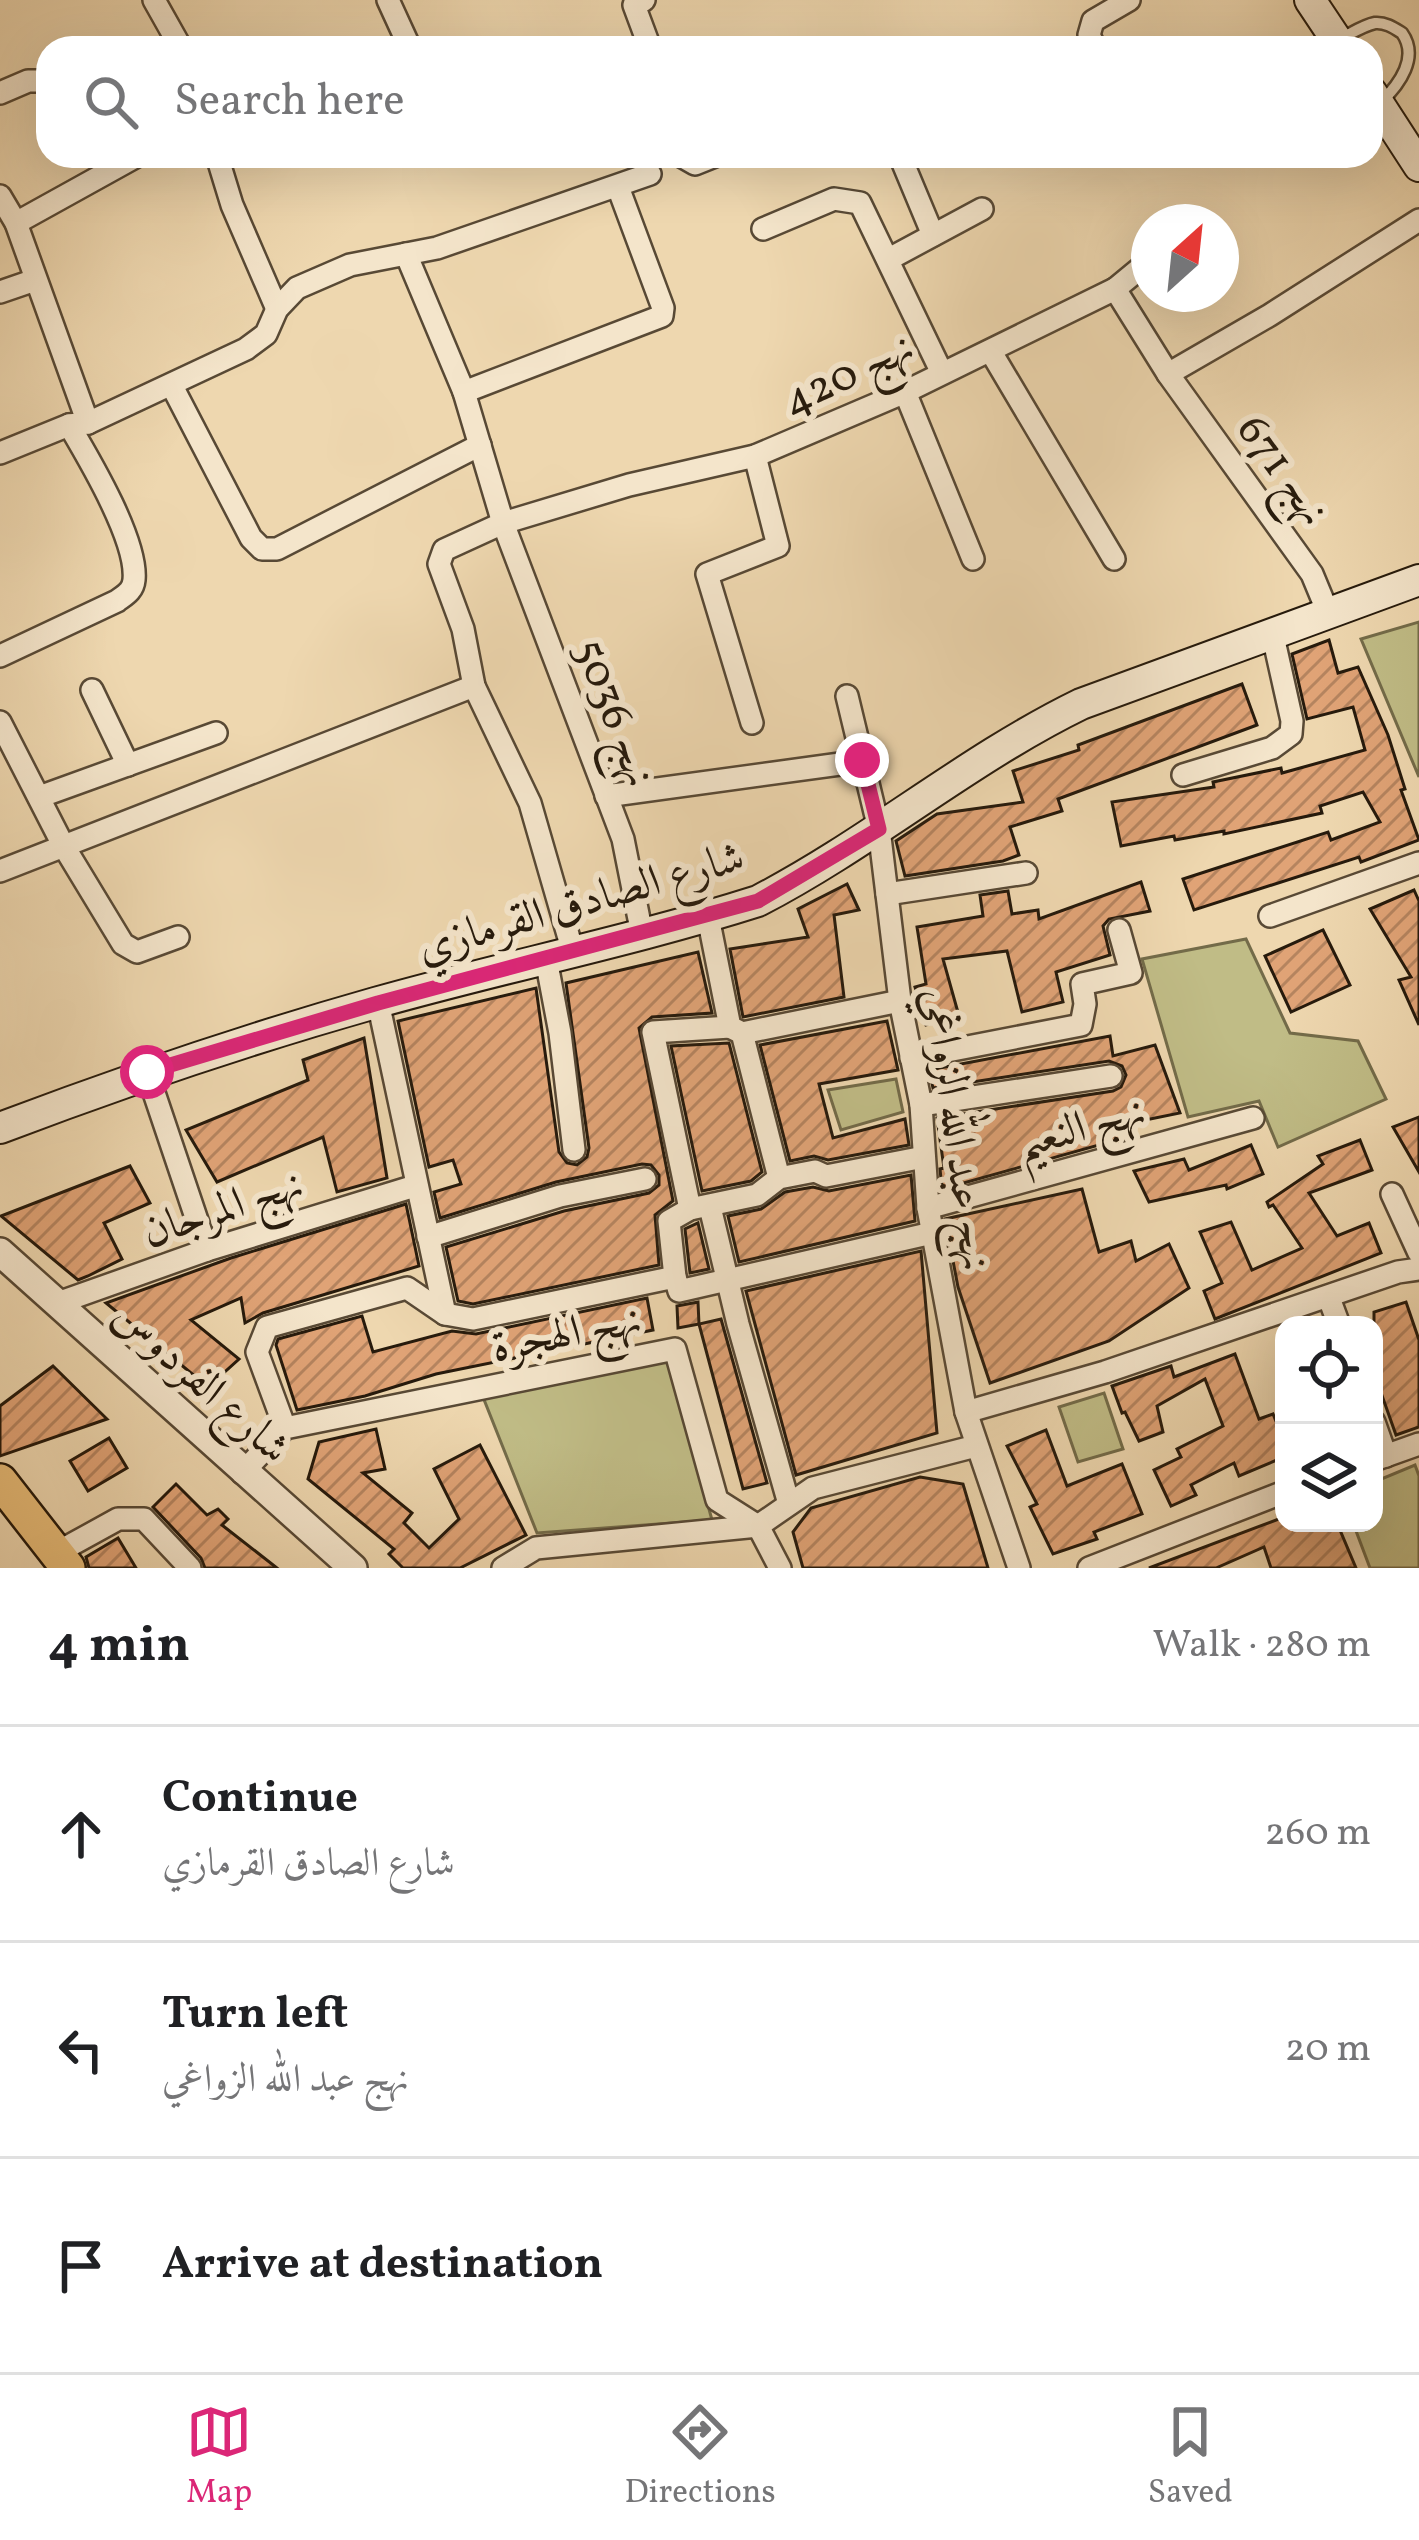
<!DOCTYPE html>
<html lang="en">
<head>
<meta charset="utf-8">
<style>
  body { margin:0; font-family:Vollkorn,Amiri,serif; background:#f2f2f2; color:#202124 }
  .controls { position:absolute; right:36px; bottom:36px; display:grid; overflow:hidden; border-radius:24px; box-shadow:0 12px 48px #0002 }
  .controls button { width:108px; height:108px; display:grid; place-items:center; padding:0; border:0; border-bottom:3px solid #e0e0e0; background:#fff; color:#202124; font:60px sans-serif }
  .compass { position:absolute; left:1131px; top:204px; width:108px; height:108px; border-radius:50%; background:#fff; box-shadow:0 12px 48px #0002; rotate:27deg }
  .stop { position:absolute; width:36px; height:36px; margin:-27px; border:9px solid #db2777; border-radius:50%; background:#fff }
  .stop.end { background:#db2777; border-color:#fff; box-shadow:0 3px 12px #0008 }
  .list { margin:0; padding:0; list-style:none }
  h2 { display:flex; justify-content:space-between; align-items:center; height:156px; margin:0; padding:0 48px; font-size:51px }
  h2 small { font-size:39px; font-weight:400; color:#757577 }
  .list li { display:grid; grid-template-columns:78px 1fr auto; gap:36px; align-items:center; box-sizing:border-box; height:216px; padding:0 48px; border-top:3px solid #e0e0e0 }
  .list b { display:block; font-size:45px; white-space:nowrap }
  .list p { margin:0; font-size:39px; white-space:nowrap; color:#757577 }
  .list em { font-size:39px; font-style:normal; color:#757577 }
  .icon { flex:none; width:66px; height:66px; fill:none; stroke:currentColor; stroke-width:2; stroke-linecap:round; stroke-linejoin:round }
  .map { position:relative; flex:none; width:1419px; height:1568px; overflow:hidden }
  .search { position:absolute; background:#fff; box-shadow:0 12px 48px #0002; left:36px; right:36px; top:36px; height:132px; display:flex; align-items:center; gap:30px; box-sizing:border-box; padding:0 42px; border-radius:36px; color:#757577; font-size:45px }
  .sheet { height:804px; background:#fff }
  nav { display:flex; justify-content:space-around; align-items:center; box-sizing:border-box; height:168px; border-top:3px solid #e0e0e0; background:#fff; font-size:33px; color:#757577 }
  nav a { display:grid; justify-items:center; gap:6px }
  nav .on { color:#db2777 }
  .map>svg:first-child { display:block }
  .grass { fill:#c0bc86; stroke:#736b49; stroke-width:3 }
  .building { fill:url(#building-hatch); stroke:#261a0c; stroke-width:3 }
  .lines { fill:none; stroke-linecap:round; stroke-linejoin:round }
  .service-casing { stroke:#584935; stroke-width:15 }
  .minor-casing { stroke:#584935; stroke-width:26 }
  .tertiary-casing { stroke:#584935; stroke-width:32 }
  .secondary-casing { stroke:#261a0c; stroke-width:34 }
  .primary-casing { stroke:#261a0c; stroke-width:38 }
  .service { stroke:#f4e5cb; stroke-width:10 }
  .minor { stroke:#f4e5cb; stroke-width:21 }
  .tertiary { stroke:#f4e5cb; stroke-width:27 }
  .secondary { stroke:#f4e5cb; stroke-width:30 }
  .primary { stroke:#e7bc78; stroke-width:33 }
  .route { stroke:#db2777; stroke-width:15 }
  .labels { text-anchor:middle; stroke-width:12; stroke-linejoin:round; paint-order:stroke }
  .street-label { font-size:45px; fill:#261a0c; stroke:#f4e5cb }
</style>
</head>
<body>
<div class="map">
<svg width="1419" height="1568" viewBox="0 0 1419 1568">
  <defs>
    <pattern id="building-hatch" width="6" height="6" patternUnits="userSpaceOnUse" patternTransform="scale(3)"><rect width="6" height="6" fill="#e0a376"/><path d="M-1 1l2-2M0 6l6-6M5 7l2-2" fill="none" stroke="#b5845f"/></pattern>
  </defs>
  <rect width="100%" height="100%" fill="#eed7af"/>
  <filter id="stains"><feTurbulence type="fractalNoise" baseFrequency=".00167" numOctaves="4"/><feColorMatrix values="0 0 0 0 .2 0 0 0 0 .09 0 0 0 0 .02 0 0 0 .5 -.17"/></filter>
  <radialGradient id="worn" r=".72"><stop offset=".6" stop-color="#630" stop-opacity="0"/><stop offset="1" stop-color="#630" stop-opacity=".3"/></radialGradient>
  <!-- grass -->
  <g class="grass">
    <polygon points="1419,622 1419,777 1361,639"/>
    <polygon points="1246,939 1290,1033 1358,1041 1386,1099 1278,1147 1259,1101 1188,1117 1142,959"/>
    <polygon points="896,1079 903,1112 841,1130 828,1090"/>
    <polygon points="668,1359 712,1520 537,1533 483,1397"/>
    <polygon points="1104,1393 1123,1449 1078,1462 1059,1407"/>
    <polygon points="1415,1465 1419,1476 1419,1568 1370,1568 1353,1523 1374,1523 1374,1482"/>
  </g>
  <!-- building -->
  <g class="building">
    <polygon points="1329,640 1338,673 1358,667 1388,735 1405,789 1401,790 1419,840 1361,862 1359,857 1194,910 1183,879 1328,832 1331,840 1380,822 1363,792 1320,806 1322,813 1224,834 1224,831 1175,840 1174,836 1121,846 1112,802 1214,787 1213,782 1281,768 1282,773 1365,750 1353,707 1307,719 1292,654"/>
    <polygon points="1242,684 1257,725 1058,799 1062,811 1010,827 1019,855 1003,861 905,876 896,841 937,814 1023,802 1013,771 1079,750 1078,745"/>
    <polygon points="1141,882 1150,911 1109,919 1103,926 1110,955 1056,972 1063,1002 1022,1012 1007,951 943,959 959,1016 926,1025 915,987 926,984 917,927 983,916 980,895 1008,891 1012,914 1038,910 1039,919"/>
    <polygon points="847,884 859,910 834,915 844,997 743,1017 730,949 808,937 798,909"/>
    <polygon points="1414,890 1419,901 1419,1025 1399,980 1411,977 1370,909"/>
    <polygon points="1323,930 1350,985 1291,1012 1265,956"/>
    <polygon points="698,952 712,1013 652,1017 639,1028 673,1201 655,1215 659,1265 473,1304 458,1301 446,1247 564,1211 649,1193 659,1185 659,1175 651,1165 642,1164 556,1182 440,1218 434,1192 461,1184 453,1160 429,1167 398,1021 536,988 559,1152 567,1163 577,1165 587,1157 589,1148 566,983"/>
    <polygon points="887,1021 898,1070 819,1084 833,1138 905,1119 909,1145 828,1160 814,1156 790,1161 760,1045"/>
    <polygon points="1110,1036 1113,1056 1155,1045 1180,1113 1121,1125 1124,1138 942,1189 940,1169 944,1168 937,1118 1113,1091 1121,1087 1126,1075 1122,1066 1109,1061 933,1088 929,1070"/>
    <polygon points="364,1038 387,1178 337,1192 323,1137 217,1182 186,1130 308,1080 303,1060"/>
    <polygon points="729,1043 762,1172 751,1181 702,1191 671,1046"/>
    <polygon points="1419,1117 1419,1172 1393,1127"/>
    <polygon points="1360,1140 1372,1170 1309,1193 1337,1236 1369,1223 1381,1253 1215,1319 1204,1291 1222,1283 1200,1232 1231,1222 1252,1270 1302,1248 1273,1205 1269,1207 1267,1202 1323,1164 1318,1156"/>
    <polygon points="1251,1145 1263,1174 1227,1189 1226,1185 1149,1202 1134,1171 1184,1159 1189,1170"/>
    <polygon points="130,1166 150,1203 104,1223 122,1259 88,1276 78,1280 1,1216"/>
    <polygon points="911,1175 915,1221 739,1262 728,1216 761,1209 785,1192 813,1187 829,1191"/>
    <polygon points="1082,1189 1099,1252 1131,1241 1136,1261 1169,1244 1189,1288 1109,1341 990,1383 958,1287 945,1219"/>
    <polygon points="406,1204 419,1266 263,1313 245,1323 241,1298 191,1320 239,1359 208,1387 106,1303 231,1258"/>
    <polygon points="698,1223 709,1269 690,1273 685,1229"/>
    <polygon points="921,1251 937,1433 796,1475 746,1291"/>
    <polygon points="647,1298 653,1330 436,1374 365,1396 297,1410 276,1345 278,1339 362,1316 373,1352 452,1331 476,1334"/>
    <polygon points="698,1302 699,1324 678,1328 677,1306"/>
    <polygon points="1406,1302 1419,1340 1419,1427 1396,1435 1374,1373 1374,1312"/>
    <polygon points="721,1319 767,1483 743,1489 699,1324"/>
    <polygon points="1235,1354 1259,1419 1273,1414 1284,1441 1284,1457 1239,1476 1234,1463 1191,1485 1196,1495 1171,1506 1154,1470 1181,1457 1177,1449 1223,1426 1205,1379 1157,1406 1163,1432 1139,1441 1125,1412 1122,1413 1112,1386 1171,1366 1174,1377"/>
    <polygon points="53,1366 107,1419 0,1456 0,1406"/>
    <polygon points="376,1429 385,1469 363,1473 412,1513 404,1523 429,1548 459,1519 434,1469 480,1445 526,1535 460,1568 403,1568 389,1554 394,1549 308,1479 319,1442"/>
    <polygon points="1046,1430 1067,1486 1122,1464 1142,1514 1094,1532 1097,1539 1053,1554 1030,1507 1037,1504 1007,1446"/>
    <polygon points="109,1438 127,1468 88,1491 70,1461"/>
    <polygon points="920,1477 963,1484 988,1568 803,1568 793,1532 811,1508"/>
    <polygon points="176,1484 207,1515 218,1509 228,1519 222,1525 277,1568 205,1568 201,1558 153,1507"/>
    <polygon points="1284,1517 1284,1523 1337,1523 1356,1568 1271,1568 1264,1547 1216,1568 1149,1568"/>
    <polygon points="118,1538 136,1568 89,1568 86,1557"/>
  </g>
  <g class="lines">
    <defs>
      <path id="service" d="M1340,39C1350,34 1364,25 1375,23C1385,22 1394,28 1402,33C1419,57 1400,84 1381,102"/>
      <g id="minor">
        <polyline points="154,0 181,48"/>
        <polyline points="388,0 410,48"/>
        <polyline points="644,0 634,5 650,48"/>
        <polyline points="1095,48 1089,35 1093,21 1129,0"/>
        <polyline points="0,93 28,81 45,81 48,85"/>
        <polyline points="217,156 232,205 277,309"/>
        <polyline points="681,156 695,164 715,156"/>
        <polyline points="900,156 933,235"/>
        <polyline points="0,196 16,223 88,423"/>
        <polyline points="16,223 137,156"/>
        <polyline points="763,229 834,199 860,203 941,371"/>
        <polyline points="406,254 464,392 503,523 623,839 642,934"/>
        <polyline points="889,259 982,209"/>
        <polyline points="1115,289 1149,261"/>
        <polyline points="0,292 35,280"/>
        <polyline points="991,352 1114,559"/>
        <polyline points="1168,374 1270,315 1419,220"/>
        <polyline points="172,386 251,538 262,549 277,549 480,445"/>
        <polyline points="464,392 662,316 663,308 618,187"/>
        <polyline points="905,392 973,559"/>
        <polyline points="0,453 69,425 88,423 246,349 266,334 277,309 297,288 350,265 437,248 650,174"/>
        <path d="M0,656L117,601C125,595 133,591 134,580C138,541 89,459 69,425"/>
        <polyline points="92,690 128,765"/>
        <polyline points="847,696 879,829 900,1001 921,1105 928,1208 966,1412 1019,1568"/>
        <polyline points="0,722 63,845 123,944 137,952 178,937"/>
        <polyline points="752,723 707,574 778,546 755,456"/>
        <polyline points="1183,775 1272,748 1291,734 1292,721 1273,636"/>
        <polyline points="606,796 862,761"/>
        <polyline points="39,797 216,733"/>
        <polyline points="0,871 474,686"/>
        <polyline points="887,894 1026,873"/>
        <polyline points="1270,916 1419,863"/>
        <polyline points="708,917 730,1027 742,1033 779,1178"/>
        <polyline points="573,952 530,803 474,686 463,629 439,564 444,550 503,523 629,485 755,456 905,392 1115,289 1168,374 1312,574 1329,615"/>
        <polyline points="546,959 560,1033 574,1150"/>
        <polyline points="378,1002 445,1314"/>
        <polyline points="742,1033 900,1001"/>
        <polyline points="911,1058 1081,1025 1085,1004 1082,984 1131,973 1119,930"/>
        <polyline points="147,1072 207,1250"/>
        <polyline points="921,1105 1111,1076"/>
        <polyline points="1392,1194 1419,1253"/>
        <polyline points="710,1207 738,1324 789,1504"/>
        <polyline points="928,1208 1253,1118"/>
        <polyline points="690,1209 653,1032 730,1027"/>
        <polyline points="428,1237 560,1196 645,1179"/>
        <polyline points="675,1277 679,1291 932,1233"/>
        <polyline points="1329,1298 1339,1325"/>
        <polyline points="55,1304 207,1250 415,1186"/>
        <polyline points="966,1412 1105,1372 1398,1272 1419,1269"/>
        <polyline points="1374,1422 1386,1456"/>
        <polyline points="285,1428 257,1352 267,1327 407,1288 445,1314 473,1319 675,1277 669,1221 690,1209 757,1195 779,1178 815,1171 826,1176 924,1157"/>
        <polyline points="1374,1460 1419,1444"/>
        <polyline points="242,1473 285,1428 675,1349 717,1500 758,1526 780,1568"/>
        <polyline points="58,1552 118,1519 144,1519 190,1568"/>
        <polyline points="503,1568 536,1548 758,1526 813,1488 976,1446"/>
        <polyline points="1089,1568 1284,1492"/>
      </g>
      <polyline id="tertiary" points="0,1252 353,1568"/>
      <g id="secondary">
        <polyline points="1310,0 1342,48"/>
        <polyline points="1371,92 1419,166"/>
        <path d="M0,1128C124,1081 248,1039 375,1003C502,967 632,941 758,901C870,843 968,759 1081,704L1419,580"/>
      </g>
      <polyline id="primary" points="0,1481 68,1568"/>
    </defs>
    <!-- service casing -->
    <use href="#service" class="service-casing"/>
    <!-- minor casing -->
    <use href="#minor" class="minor-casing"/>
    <!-- tertiary casing -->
    <use href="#tertiary" class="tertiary-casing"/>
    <!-- secondary casing -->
    <use href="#secondary" class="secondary-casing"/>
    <!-- primary casing -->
    <use href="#primary" class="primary-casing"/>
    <!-- service -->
    <use href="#service" class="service"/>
    <!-- minor -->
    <use href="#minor" class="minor"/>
    <!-- tertiary -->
    <use href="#tertiary" class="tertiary"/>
    <!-- secondary -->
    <use href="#secondary" class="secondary"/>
    <!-- primary -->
    <use href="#primary" class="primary"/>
  </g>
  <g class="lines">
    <!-- route -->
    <polyline class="route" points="147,1072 378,1003 758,901 879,829 862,760"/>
  </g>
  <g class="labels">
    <!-- street labels -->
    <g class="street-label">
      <text transform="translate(847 372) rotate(-25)" y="16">نهج 420</text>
      <text transform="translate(1285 469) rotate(54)" y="16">نهج 671</text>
      <text transform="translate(617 712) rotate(69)" y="16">نهج 5036</text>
      <text transform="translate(580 900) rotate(-16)" y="16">شارع الصادق القرمازي</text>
      <text transform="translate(1080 1125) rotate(-15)" y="16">نهج النعيم</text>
      <text transform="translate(959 1129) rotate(82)" y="16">نهج عبد الله الزواغي</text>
      <text transform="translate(222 1206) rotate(-18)" y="16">نهج المرجان</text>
      <text transform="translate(566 1331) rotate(-11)" y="16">نهج الهجرة</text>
      <text transform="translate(203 1380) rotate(42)" y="16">شارع الفردوس</text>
    </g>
  </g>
  <rect width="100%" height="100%" filter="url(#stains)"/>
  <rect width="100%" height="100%" fill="url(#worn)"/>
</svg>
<div class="controls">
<button><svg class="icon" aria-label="locate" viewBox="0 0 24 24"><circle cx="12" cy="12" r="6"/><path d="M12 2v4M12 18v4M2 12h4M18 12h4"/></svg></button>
<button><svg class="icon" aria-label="layers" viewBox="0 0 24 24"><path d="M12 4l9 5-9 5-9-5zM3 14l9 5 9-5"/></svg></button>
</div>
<svg class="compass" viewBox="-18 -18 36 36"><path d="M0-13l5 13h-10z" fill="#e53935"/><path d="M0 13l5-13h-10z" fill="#757577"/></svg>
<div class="stop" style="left:147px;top:1072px"></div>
<div class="stop end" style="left:862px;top:760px"></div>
<div class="search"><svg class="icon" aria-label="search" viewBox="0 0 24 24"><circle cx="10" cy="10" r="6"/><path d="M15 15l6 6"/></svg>Search here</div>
</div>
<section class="sheet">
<h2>4 min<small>Walk · 280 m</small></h2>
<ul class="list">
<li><svg class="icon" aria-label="ahead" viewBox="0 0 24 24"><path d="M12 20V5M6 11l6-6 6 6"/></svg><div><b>Continue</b><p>شارع الصادق القرمازي</p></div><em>260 m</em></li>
<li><svg class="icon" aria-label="left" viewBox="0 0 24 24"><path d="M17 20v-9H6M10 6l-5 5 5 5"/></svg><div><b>Turn left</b><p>نهج عبد الله الزواغي</p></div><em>20 m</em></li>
<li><svg class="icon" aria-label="arrive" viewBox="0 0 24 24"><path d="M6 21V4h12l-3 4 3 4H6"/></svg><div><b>Arrive at destination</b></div></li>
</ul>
</section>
<nav>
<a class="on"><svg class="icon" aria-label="map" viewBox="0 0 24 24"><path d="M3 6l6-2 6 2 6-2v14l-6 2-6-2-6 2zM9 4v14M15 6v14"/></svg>Map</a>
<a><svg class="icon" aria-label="directions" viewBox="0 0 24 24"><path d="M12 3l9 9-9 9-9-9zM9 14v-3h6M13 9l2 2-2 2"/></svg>Directions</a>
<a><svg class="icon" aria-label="saved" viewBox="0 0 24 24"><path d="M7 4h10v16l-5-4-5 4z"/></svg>Saved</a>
</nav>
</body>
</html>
